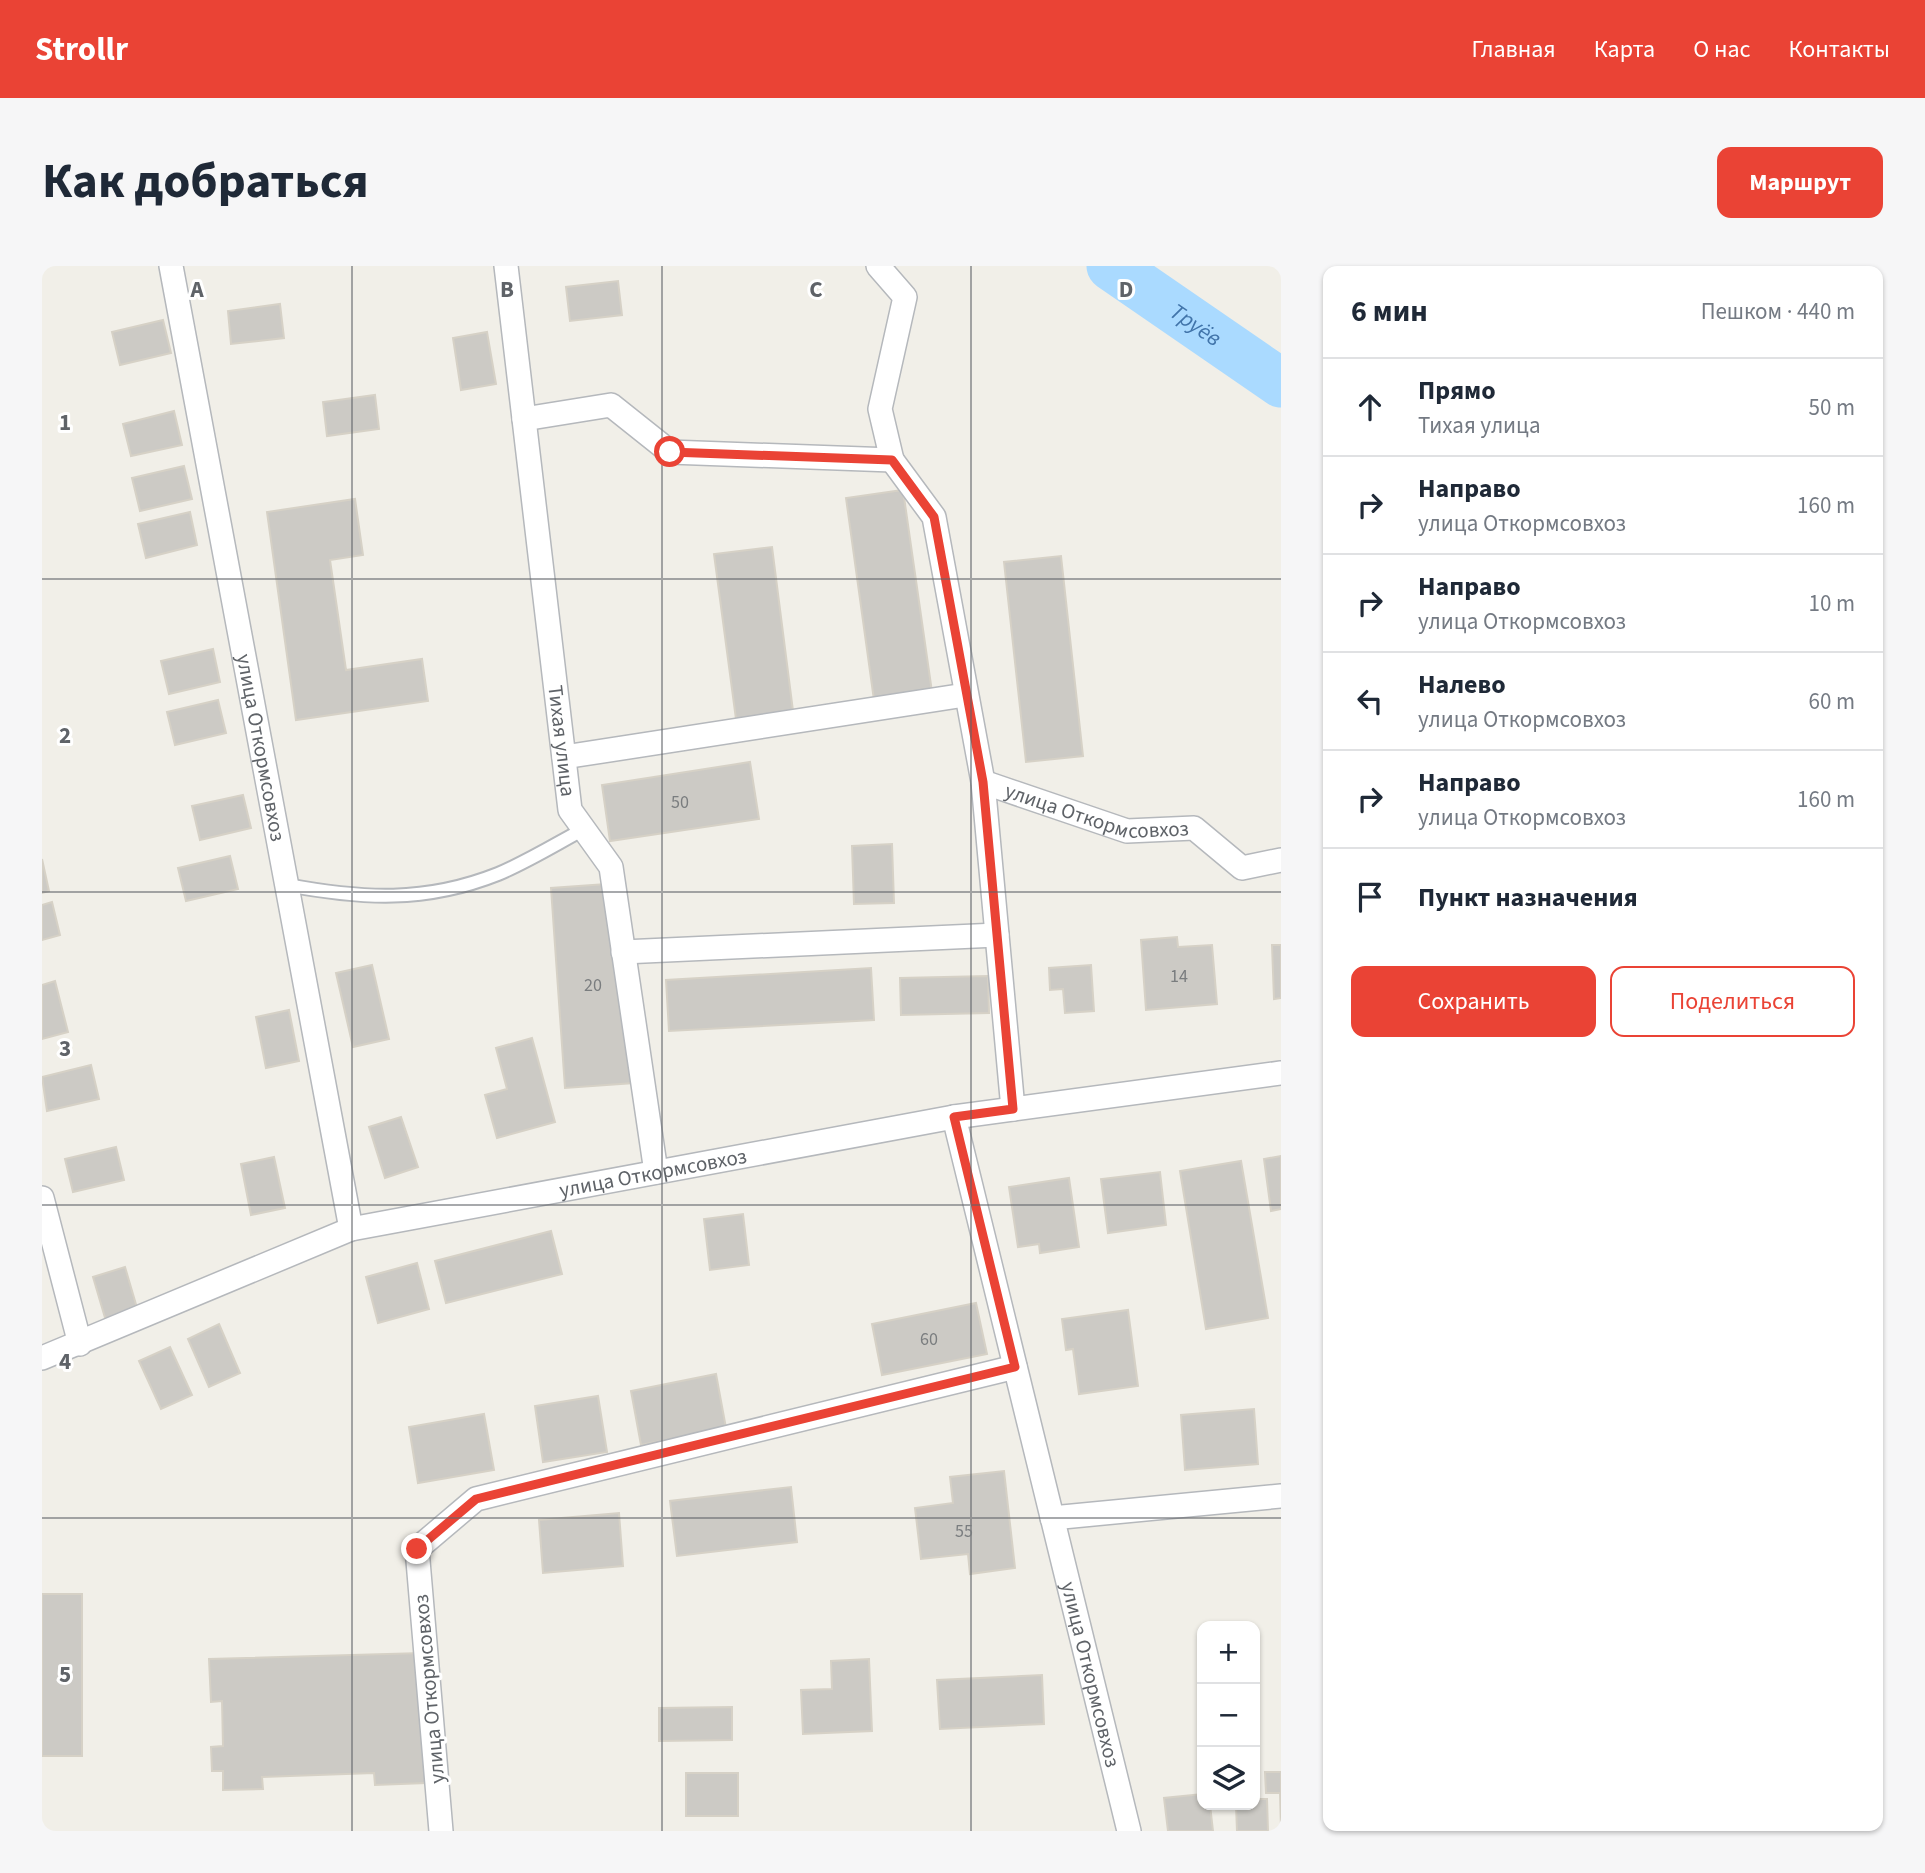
<!DOCTYPE html>
<html lang="ru">
<head>
<meta charset="utf-8">
<style>
  body { margin:0; font-family:"Source Sans 3",sans-serif; background:#f6f6f7; color:#1f2937 }
  .controls { position:absolute; right:21px; bottom:21px; display:grid; overflow:hidden; border-radius:14px; box-shadow:0 2px 5px #0004 }
  .controls button { width:63px; height:63px; display:grid; place-items:center; padding:0; border:0; border-bottom:2px solid #e0e1e3; background:#fff; color:#1f2937; font:35px sans-serif }
  .stop { position:absolute; width:21px; height:21px; margin:-16px; border:5px solid #ea4335; border-radius:50%; background:#fff }
  .stop.end { background:#ea4335; border-color:#fff; box-shadow:0 2px 7px #0008 }
  .list { margin:0; padding:0; list-style:none }
  h2 { display:flex; justify-content:space-between; align-items:center; height:91px; margin:0; padding:0 28px; font-size:30px }
  h2 small { font-size:23px; font-weight:400; color:#747a83 }
  .list li { display:grid; grid-template-columns:46px 1fr auto; gap:21px; align-items:center; box-sizing:border-box; height:98px; padding:0 28px; border-top:2px solid #e0e1e3 }
  .list b { display:block; font-size:26px; white-space:nowrap }
  .list p { margin:0; font-size:23px; white-space:nowrap; color:#747a83 }
  .list em { font-size:23px; font-style:normal; color:#747a83 }
  .actions { display:flex; gap:14px; padding:21px 28px }
  .actions a { flex:1; padding:16px 0; border:2px solid #ea4335; border-radius:14px; text-align:center; font-size:24px; color:#ea4335 }
  .actions .main { background:#ea4335; color:#fff }
  .icon { flex:none; width:38px; height:38px; fill:none; stroke:currentColor; stroke-width:2; stroke-linecap:round; stroke-linejoin:round }
  .map { position:relative; flex:none; width:1239px; height:1565px; overflow:hidden; border-radius:14px }
  header { display:flex; align-items:center; gap:42px; box-sizing:border-box; height:98px; padding:0 35px; background:#ea4335; color:#fff }
  header strong { font-size:33px }
  nav { display:flex; gap:38px; margin-inline-start:auto; font-size:24px }
  .intro { display:flex; align-items:center; justify-content:space-between; box-sizing:border-box; height:168px; padding:0 42px }
  h1 { margin:0; font-size:49px }
  .button { padding:18px 32px; border-radius:14px; background:#ea4335; color:#fff; font-size:24px; font-weight:700 }
  main { display:flex; gap:42px; padding:0 42px }
  aside { flex:1; background:#fff; border-radius:14px; box-shadow:0 2px 5px #0004 }
  .map>svg:first-child { display:block }
  .lines { fill:none; stroke-linecap:round; stroke-linejoin:round }
  .river { stroke:#aadaff; stroke-width:49 }
  .building { fill:#cccac5; stroke:#d6d1c6; stroke-width:2 }
  .service-casing { stroke:#b5b8bc; stroke-width:16 }
  .minor-casing { stroke:#b5b8bc; stroke-width:26 }
  .service { stroke:#fff; stroke-width:12 }
  .minor { stroke:#fff; stroke-width:23 }
  .route { stroke:#ea4335; stroke-width:9 }
  .grid { fill:none; stroke:#5f6368; stroke-width:2; stroke-opacity:0.55 }
  .labels { text-anchor:middle; stroke-width:6; stroke-linejoin:round; paint-order:stroke }
  .number-label { font-size:18px; fill:#7a7d7f }
  .street-label { font-size:21px; fill:#5f6368; stroke:#fff }
  .water-label { font-size:23px; font-style:italic; fill:#4174aa; stroke:#fff }
  .grid-label { font-size:23px; text-anchor:middle; font-weight:bold; fill:#5f6368; stroke:#fff; stroke-width:6; stroke-linejoin:round; paint-order:stroke }
</style>
</head>
<body>
<header>
<strong>Strollr</strong>
<nav><a>Главная</a><a>Карта</a><a>О нас</a><a>Контакты</a></nav>
</header>
<div class="intro"><h1>Как добраться</h1><a class="button">Маршрут</a></div>
<main>
<div class="map">
<svg width="1239" height="1565" viewBox="0 0 1239 1565">
  <rect width="100%" height="100%" fill="#f1efe8"/>
  <g class="lines">
    <!-- river -->
    <path class="river" id="s1" d="M1069,0L1239,117"/>
  </g>
  <!-- building -->
  <g class="building">
    <polygon points="576,15 580,49 528,55 524,21"/>
    <polygon points="238,38 242,72 189,78 186,45"/>
    <polygon points="121,54 129,87 78,99 70,66"/>
    <polygon points="445,66 454,118 419,124 411,72"/>
    <polygon points="333,129 337,163 285,170 281,136"/>
    <polygon points="132,145 140,179 89,190 81,158"/>
    <polygon points="142,200 150,233 98,245 90,212"/>
    <polygon points="861,224 890,426 832,434 804,232"/>
    <polygon points="313,233 321,289 288,294 304,404 380,393 386,435 254,454 225,246"/>
    <polygon points="148,246 155,279 104,292 96,258"/>
    <polygon points="730,281 751,445 694,453 672,288"/>
    <polygon points="1019,290 1041,490 984,496 962,296"/>
    <polygon points="171,383 178,416 127,428 119,395"/>
    <polygon points="176,434 184,467 133,479 125,446"/>
    <polygon points="708,496 717,553 568,575 560,519"/>
    <polygon points="201,529 209,562 158,574 150,540"/>
    <polygon points="850,578 852,637 812,638 810,580"/>
    <polygon points="188,590 196,623 144,635 136,602"/>
    <polygon points="0,593 7,625 0,627"/>
    <polygon points="578,617 592,817 523,822 509,622"/>
    <polygon points="10,636 18,669 0,674 0,639"/>
    <polygon points="1135,671 1136,681 1170,679 1175,738 1104,744 1099,674"/>
    <polygon points="1230,679 1239,679 1239,732 1232,733"/>
    <polygon points="330,699 347,773 311,781 294,707"/>
    <polygon points="1049,699 1052,745 1023,747 1021,723 1008,724 1007,702"/>
    <polygon points="829,702 832,754 627,765 624,714"/>
    <polygon points="946,710 947,747 859,749 858,712"/>
    <polygon points="13,715 26,766 0,773 0,719"/>
    <polygon points="247,744 257,795 224,802 214,751"/>
    <polygon points="490,772 513,856 455,872 443,829 465,823 454,782"/>
    <polygon points="49,799 57,833 5,845 0,811"/>
    <polygon points="359,851 376,901 343,912 327,861"/>
    <polygon points="74,881 82,914 31,926 23,893"/>
    <polygon points="1239,890 1239,943 1229,945 1222,893"/>
    <polygon points="232,891 243,942 209,949 199,898"/>
    <polygon points="1199,895 1226,1052 1164,1063 1138,905"/>
    <polygon points="1118,906 1124,959 1066,967 1059,913"/>
    <polygon points="1027,912 1037,981 998,987 997,978 976,981 967,921"/>
    <polygon points="701,948 707,999 668,1004 662,953"/>
    <polygon points="509,965 520,1008 404,1037 393,995"/>
    <polygon points="375,997 387,1043 336,1057 324,1011"/>
    <polygon points="83,1001 98,1052 66,1062 51,1011"/>
    <polygon points="934,1037 945,1088 840,1109 830,1058"/>
    <polygon points="1086,1044 1096,1120 1037,1128 1031,1083 1024,1084 1020,1053"/>
    <polygon points="177,1058 198,1107 167,1121 146,1073"/>
    <polygon points="128,1081 150,1129 119,1143 97,1095"/>
    <polygon points="674,1108 684,1162 599,1179 589,1125"/>
    <polygon points="556,1130 565,1186 501,1196 493,1140"/>
    <polygon points="1212,1143 1216,1198 1143,1204 1139,1149"/>
    <polygon points="442,1148 452,1204 376,1217 367,1161"/>
    <polygon points="962,1205 973,1302 928,1308 926,1288 879,1293 873,1242 911,1237 908,1211"/>
    <polygon points="749,1221 755,1276 635,1290 628,1235"/>
    <polygon points="577,1247 581,1300 501,1307 497,1254"/>
    <rect x="0" y="1328" width="40" height="162"/>
    <polygon points="380,1387 384,1517 333,1519 332,1507 220,1511 221,1523 181,1524 181,1505 170,1505 169,1481 181,1480 180,1435 169,1436 167,1393"/>
    <polygon points="827,1393 830,1465 761,1468 759,1424 790,1423 789,1395"/>
    <polygon points="1000,1409 1002,1458 898,1463 895,1414"/>
    <polygon points="690,1441 690,1474 617,1475 617,1442"/>
    <polygon points="1223,1506 1239,1506 1239,1562 1238,1527 1224,1527"/>
    <rect x="644" y="1507" width="52" height="43"/>
    <polygon points="1160,1528 1160,1539 1168,1539 1171,1565 1126,1565 1122,1532"/>
    <polygon points="1213,1533 1225,1533 1226,1565 1195,1565 1194,1539 1213,1539"/>
  </g>
  <g class="lines">
    <defs>
      <path id="service" d="M245,619C320,633 383,637 456,608C485,596 514,578 542,563"/>
      <g id="minor">
        <path id="s2" d="M129,0L309,963"/>
        <path id="s3" d="M464,0L528,544L569,601L614,906"/>
        <polyline points="482,153 569,139 628,186 850,194 838,143 863,31 836,0"/>
        <polyline points="850,194 892,251 941,516 971,843"/>
        <polyline points="522,491 923,429"/>
        <path id="s4" d="M941,516L1085,565L1152,562L1200,602L1239,594"/>
        <polyline points="581,686 955,669"/>
        <path id="s5" d="M912,851L1087,1565"/>
        <polyline points="0,932 38,1078"/>
        <path id="s6" d="M0,1092L309,963L912,851L1239,807"/>
        <polyline points="1010,1252 1239,1230"/>
        <polyline points="399,1565 375,1283 434,1233 973,1101"/>
      </g>
    </defs>
    <!-- service casing -->
    <use href="#service" class="service-casing"/>
    <!-- minor casing -->
    <use href="#minor" class="minor-casing"/>
    <!-- service -->
    <use href="#service" class="service"/>
    <!-- minor -->
    <use href="#minor" class="minor"/>
  </g>
  <g class="lines">
    <!-- route -->
    <polyline class="route" points="375,1283 434,1233 973,1101 912,851 971,843 941,516 892,251 850,194 628,186"/>
  </g>
  <!-- grid -->
  <path class="grid" d="M310,0V1565M620,0V1565M929,0V1565M0,313H1239M0,626H1239M0,939H1239M0,1252H1239"/>
  <g class="labels">
    <!-- number labels -->
    <g class="number-label">
      <text x="638" y="542">50</text>
      <text x="1137" y="716">14</text>
      <text x="551" y="725">20</text>
      <text x="887" y="1079">60</text>
      <text x="922" y="1271">55</text>
    </g>
    <!-- street labels -->
    <g class="street-label">
      <text dy="7" stroke="none"><textPath href="#s3" startOffset="478">Тихая улица</textPath></text>
      <text dy="7" stroke="none"><textPath href="#s2" startOffset="490">улица Откормсовхоз</textPath></text>
      <text dy="7" stroke="none"><textPath href="#s4" startOffset="119">улица Откормсовхоз</textPath></text>
      <text dy="7" stroke="none"><textPath href="#s6" startOffset="642">улица Откормсовхоз</textPath></text>
      <text dy="7" stroke="none"><textPath href="#s5" startOffset="574">улица Откормсовхоз</textPath></text>
      <text transform="translate(387 1423) rotate(-95)" y="7">улица Откормсовхоз</text>
    </g>
    <!-- water labels -->
    <g class="water-label">
      <text dy="8" stroke="none"><textPath href="#s1" startOffset="103">Труёв</textPath></text>
    </g>
  </g>
  <g class="grid-label">
    <text x="155" y="31">A</text>
    <text x="465" y="31">B</text>
    <text x="774" y="31">C</text>
    <text x="1084" y="31">D</text>
    <text x="23" y="164">1</text>
    <text x="23" y="477">2</text>
    <text x="23" y="790">3</text>
    <text x="23" y="1103">4</text>
    <text x="23" y="1416">5</text>
  </g>
</svg>
<div class="controls">
<button>+</button>
<button>−</button>
<button><svg class="icon" aria-label="layers" viewBox="0 0 24 24"><path d="M12 4l9 5-9 5-9-5zM3 14l9 5 9-5"/></svg></button>
</div>
<div class="stop" style="left:628px;top:186px"></div>
<div class="stop end" style="left:375px;top:1283px"></div>
</div>
<aside>
<h2>6 мин<small>Пешком · 440 m</small></h2>
<ul class="list">
<li><svg class="icon" aria-label="ahead" viewBox="0 0 24 24"><path d="M12 20V5M6 11l6-6 6 6"/></svg><div><b>Прямо</b><p>Тихая улица</p></div><em>50 m</em></li>
<li><svg class="icon" aria-label="right" viewBox="0 0 24 24"><path d="M7 20v-9h11M14 6l5 5-5 5"/></svg><div><b>Направо</b><p>улица Откормсовхоз</p></div><em>160 m</em></li>
<li><svg class="icon" aria-label="right" viewBox="0 0 24 24"><path d="M7 20v-9h11M14 6l5 5-5 5"/></svg><div><b>Направо</b><p>улица Откормсовхоз</p></div><em>10 m</em></li>
<li><svg class="icon" aria-label="left" viewBox="0 0 24 24"><path d="M17 20v-9H6M10 6l-5 5 5 5"/></svg><div><b>Налево</b><p>улица Откормсовхоз</p></div><em>60 m</em></li>
<li><svg class="icon" aria-label="right" viewBox="0 0 24 24"><path d="M7 20v-9h11M14 6l5 5-5 5"/></svg><div><b>Направо</b><p>улица Откормсовхоз</p></div><em>160 m</em></li>
<li><svg class="icon" aria-label="arrive" viewBox="0 0 24 24"><path d="M6 21V4h12l-3 4 3 4H6"/></svg><div><b>Пункт назначения</b></div></li>
</ul>
<div class="actions"><a class="main">Сохранить</a><a>Поделиться</a></div>
</aside>
</main>
</body>
</html>
